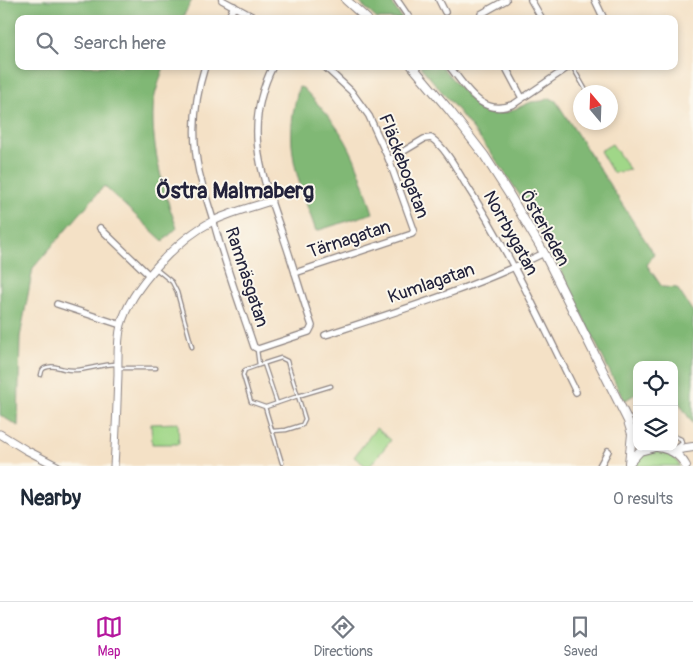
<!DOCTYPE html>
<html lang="en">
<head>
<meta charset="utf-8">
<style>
  body { margin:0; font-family:Pangolin,sans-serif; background:#f6f6f7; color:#1f2937 }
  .controls { position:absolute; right:15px; bottom:15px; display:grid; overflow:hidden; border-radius:10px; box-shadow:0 2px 8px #0003 }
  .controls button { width:45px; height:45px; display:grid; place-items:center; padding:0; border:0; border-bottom:1px solid #e0e1e3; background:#fff; color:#1f2937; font:25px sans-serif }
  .compass { position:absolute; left:573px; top:85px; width:45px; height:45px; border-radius:50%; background:#fff; box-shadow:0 2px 8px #0003; rotate:341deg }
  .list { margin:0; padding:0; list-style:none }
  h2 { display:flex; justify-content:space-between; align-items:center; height:65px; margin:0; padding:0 20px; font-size:21px }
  h2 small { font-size:16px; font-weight:400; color:#747a83 }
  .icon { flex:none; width:28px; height:28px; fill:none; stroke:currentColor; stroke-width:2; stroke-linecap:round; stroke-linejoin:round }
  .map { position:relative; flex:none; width:693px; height:466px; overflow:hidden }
  .search { position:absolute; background:#fff; box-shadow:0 2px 8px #0003; left:15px; right:15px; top:15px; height:55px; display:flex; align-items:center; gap:12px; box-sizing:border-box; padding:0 18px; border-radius:10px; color:#747a83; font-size:19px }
  .sheet { height:135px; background:#fff }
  nav { display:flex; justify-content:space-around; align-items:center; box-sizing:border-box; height:70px; border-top:1px solid #e0e1e3; background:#fff; font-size:14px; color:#747a83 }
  nav a { display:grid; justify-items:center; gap:2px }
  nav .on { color:#b5179e }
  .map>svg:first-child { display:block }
  .green { fill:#a0d788; stroke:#617c62 }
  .forest { fill:#80b874; stroke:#516d58 }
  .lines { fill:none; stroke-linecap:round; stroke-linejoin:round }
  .service-casing { stroke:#8b8280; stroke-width:5 }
  .minor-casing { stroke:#8b8280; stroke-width:8 }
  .tertiary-casing { stroke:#8b8280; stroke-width:9 }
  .secondary-casing { stroke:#8b8280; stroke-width:10 }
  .service { stroke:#fff; stroke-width:2.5 }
  .minor { stroke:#fff; stroke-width:5.5 }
  .tertiary { stroke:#fff; stroke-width:7 }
  .secondary { stroke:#fff; stroke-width:8 }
  .labels { text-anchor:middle; stroke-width:4; stroke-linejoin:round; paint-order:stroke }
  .street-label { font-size:18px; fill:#22223b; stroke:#fbf7ec }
  .district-label { font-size:22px; font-weight:bold; fill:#22223b; stroke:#fbf7ec }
</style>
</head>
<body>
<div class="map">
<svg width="693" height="466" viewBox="0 0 693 466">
  <rect width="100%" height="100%" fill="#fbf7ec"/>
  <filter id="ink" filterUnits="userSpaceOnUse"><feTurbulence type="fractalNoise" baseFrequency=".02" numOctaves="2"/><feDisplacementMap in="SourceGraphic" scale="10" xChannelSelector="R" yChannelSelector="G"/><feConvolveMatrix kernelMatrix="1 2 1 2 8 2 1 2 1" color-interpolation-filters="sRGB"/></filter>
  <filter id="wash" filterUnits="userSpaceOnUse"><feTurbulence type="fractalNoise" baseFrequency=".0096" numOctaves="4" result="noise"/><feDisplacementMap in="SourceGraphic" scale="20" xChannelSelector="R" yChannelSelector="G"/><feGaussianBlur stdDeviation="1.12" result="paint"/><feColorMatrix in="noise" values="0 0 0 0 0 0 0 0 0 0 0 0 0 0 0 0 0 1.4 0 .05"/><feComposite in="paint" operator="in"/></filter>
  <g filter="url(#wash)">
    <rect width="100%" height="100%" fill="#f4e1c6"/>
    <!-- green -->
    <g class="green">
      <polygon points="612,144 630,170 613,173 600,151"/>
      <polygon points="178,423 179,444 152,444 151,424"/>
      <polygon points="376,428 391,440 370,466 366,466 354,457"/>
      <path d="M658,451C669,454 675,457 680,466H632C638,455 647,452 658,451Z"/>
    </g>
    <!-- forest -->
    <g class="forest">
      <path d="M0,0H192L182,19H19V66H164C161,77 156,89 154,100C149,139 163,191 177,228L163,241L104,186L33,268L20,337L18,426L0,415Z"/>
      <polygon points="357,0 390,0 402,19 377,19"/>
      <polygon points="420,66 441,66 473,103 484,112 496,113 508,112 531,102 542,101 550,98 556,101 654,254 647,265 662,287 677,288 693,312 693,424 674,395 674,365 637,365 637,393 624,401 551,251 523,200 492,154 459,112"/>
      <path d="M299,87L303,88C318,104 334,121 345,140C358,162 365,189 373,213L316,231C297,177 282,145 299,87Z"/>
    </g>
  </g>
  <g filter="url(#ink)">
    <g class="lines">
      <defs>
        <g id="service">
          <polyline points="572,66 587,92"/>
          <polyline points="156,269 172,282 177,292 192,347"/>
          <polyline points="257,350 259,365 245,370 243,375 251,402 265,407 282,463"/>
          <polyline points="264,364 277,403"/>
          <polyline points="259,365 281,358 287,361 298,396 266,407"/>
          <polyline points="120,368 156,368"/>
          <path d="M41,375C42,369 43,368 48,367C54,365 58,368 64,369C82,373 99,364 116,364"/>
          <polyline points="272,431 286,430 302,425 305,419 298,396 331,386"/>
          <polyline points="674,436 681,439 682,443 677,447"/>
        </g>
        <g id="minor">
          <polyline points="222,0 257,19"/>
          <polyline points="397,0 410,19"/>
          <polyline points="439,0 445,12"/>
          <polyline points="531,0 542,19"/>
          <polyline points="595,0 604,19"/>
          <polyline points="228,19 234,6"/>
          <polyline points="481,19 481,14 506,0"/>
          <path d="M205,66C194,101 191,136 199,172C203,189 209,206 214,223C225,265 240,305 254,347L258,349L309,332L312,326C302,297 294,268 284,239C263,177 241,130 273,66"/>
          <path d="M449,66C467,88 482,118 514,104L570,66"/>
          <polyline points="505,66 522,98"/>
          <path d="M389,160L424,139L431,138C445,147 456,168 465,183C508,249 541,321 576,392"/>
          <polyline points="100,228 149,275"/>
          <polyline points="295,273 412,234 414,230 389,160 369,116 351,91 324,66"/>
          <polyline points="57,304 121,325"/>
          <path d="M325,335C399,311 474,288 544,253"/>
          <polyline points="600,466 608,451"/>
        </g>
        <g id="tertiary">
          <polyline points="0,434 26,450 57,466"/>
          <path d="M114,466C116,435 117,405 118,374C118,358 117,341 121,325C131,287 179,238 213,221C231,212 252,207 271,201"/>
        </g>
        <g id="secondary">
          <polyline points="346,0 367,19"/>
          <polyline points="412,66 450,111 484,155 509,194 544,253 628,421 632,434 629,463"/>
          <path d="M657,447C670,449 679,453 686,466"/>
          <polyline points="673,450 693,447"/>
          <polyline points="630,462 640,451 655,447"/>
        </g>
      </defs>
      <!-- service casing -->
      <use href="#service" class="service-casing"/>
      <!-- minor casing -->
      <use href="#minor" class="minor-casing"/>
      <!-- tertiary casing -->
      <use href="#tertiary" class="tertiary-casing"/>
      <!-- secondary casing -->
      <use href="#secondary" class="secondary-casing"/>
      <!-- service -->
      <use href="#service" class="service"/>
      <!-- minor -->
      <use href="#minor" class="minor"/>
      <!-- tertiary -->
      <use href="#tertiary" class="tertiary"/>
      <!-- secondary -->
      <use href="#secondary" class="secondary"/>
    </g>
  </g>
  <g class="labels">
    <!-- street labels -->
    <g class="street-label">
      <text transform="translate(404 166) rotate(69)" y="6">Fläckebogatan</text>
      <text transform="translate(545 228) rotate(61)" y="6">Österleden</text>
      <text transform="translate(511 233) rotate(61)" y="6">Norrbygatan</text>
      <text transform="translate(349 239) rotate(-18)" y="6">Tärnagatan</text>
      <text transform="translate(247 277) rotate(72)" y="6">Ramnäsgatan</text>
      <text transform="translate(431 283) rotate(-19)" y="6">Kumlagatan</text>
    </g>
    <!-- district labels -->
    <g class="district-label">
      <text x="235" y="198">Östra Malmaberg</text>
    </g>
  </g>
</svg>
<div class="controls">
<button><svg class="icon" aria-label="locate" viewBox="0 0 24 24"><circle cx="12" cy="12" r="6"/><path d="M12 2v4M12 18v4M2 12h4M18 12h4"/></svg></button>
<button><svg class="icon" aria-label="layers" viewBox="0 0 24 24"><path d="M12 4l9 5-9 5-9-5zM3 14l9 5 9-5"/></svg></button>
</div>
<svg class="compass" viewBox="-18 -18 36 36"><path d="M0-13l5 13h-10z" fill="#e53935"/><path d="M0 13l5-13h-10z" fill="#747a83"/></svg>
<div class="search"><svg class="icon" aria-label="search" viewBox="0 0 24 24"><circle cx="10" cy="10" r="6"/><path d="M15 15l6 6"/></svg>Search here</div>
</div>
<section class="sheet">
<h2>Nearby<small>0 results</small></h2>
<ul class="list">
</ul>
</section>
<nav>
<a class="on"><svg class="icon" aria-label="map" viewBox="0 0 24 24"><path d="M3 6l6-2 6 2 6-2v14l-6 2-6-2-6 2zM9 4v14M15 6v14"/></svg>Map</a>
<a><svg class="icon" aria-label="directions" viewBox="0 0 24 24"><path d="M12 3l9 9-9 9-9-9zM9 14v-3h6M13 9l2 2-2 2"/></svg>Directions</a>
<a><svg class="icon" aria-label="saved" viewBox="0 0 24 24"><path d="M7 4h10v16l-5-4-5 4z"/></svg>Saved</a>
</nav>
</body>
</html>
